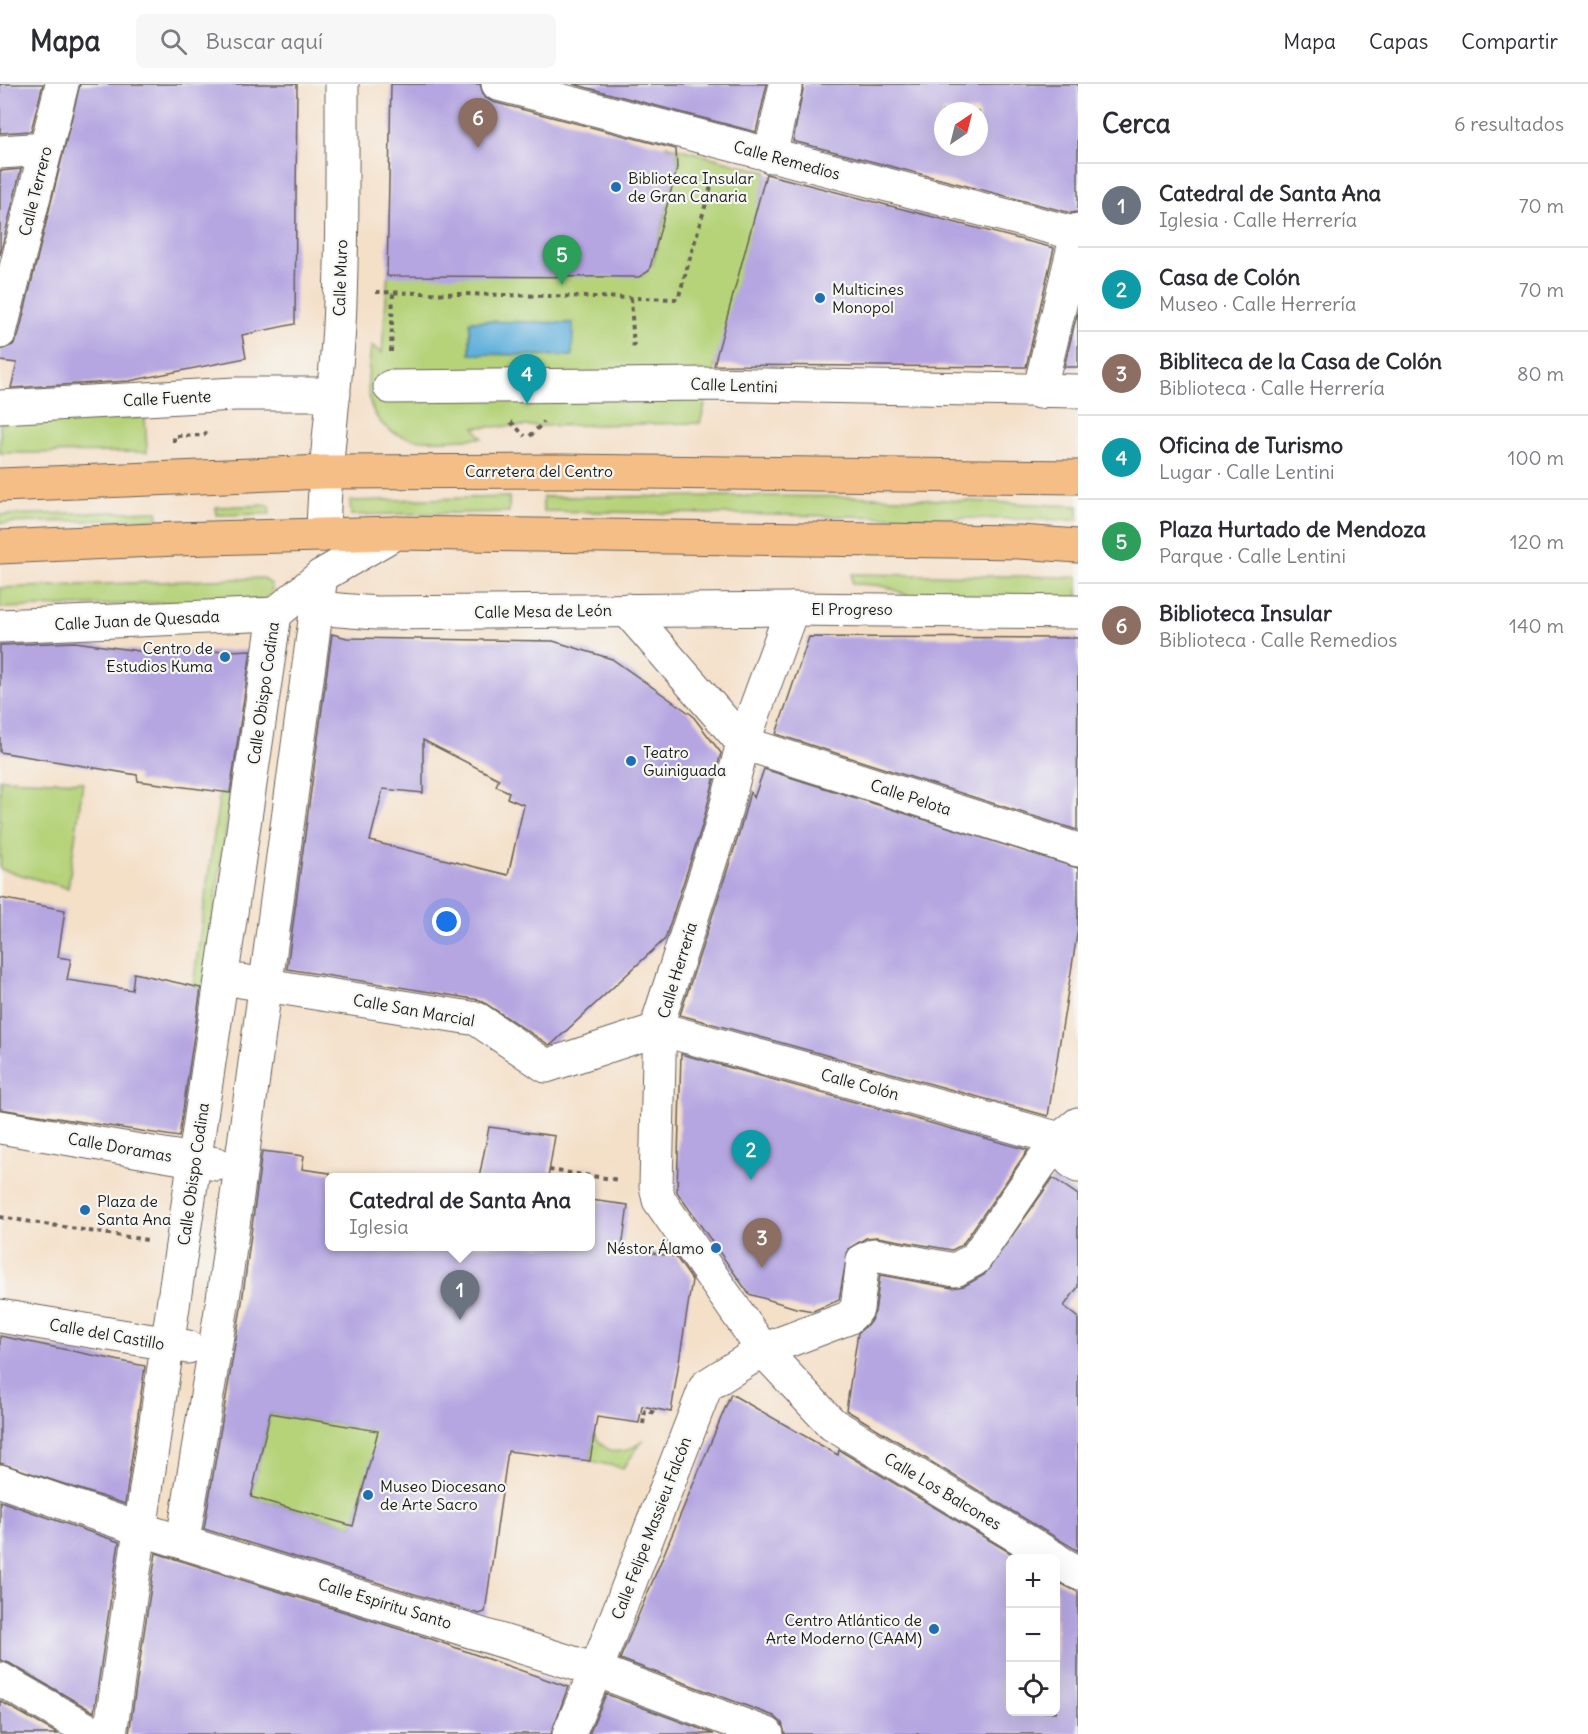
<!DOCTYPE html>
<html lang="es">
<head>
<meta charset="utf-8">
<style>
  body { margin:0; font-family:Delius,sans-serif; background:#f7f7f7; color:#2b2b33 }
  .controls { position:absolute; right:18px; bottom:18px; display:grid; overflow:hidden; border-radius:9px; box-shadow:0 6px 24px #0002 }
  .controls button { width:54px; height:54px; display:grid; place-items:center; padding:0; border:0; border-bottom:2px solid #e1e1e2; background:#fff; color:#2b2b33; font:30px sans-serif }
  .compass { position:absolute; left:934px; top:18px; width:54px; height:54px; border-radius:50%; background:#fff; box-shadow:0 6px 24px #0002; rotate:35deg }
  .you { position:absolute; left:447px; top:838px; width:21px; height:21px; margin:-15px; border:4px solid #fff; border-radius:50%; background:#1a73e8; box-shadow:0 0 0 9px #1a73e833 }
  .badge { display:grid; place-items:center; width:39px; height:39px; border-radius:50%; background:#2563eb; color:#fff; font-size:20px; font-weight:700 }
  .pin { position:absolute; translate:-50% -50px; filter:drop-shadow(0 2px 3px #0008) }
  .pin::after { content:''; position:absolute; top:32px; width:21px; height:18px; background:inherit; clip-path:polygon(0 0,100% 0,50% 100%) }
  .popup { position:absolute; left:325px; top:1089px; width:270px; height:78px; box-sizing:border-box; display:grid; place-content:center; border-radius:9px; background:#fff; filter:drop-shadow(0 2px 4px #0005); font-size:20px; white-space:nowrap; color:#7c7c81 }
  .popup b { font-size:22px; color:#2b2b33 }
  .popup::after { content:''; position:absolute; left:50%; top:100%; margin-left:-12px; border:12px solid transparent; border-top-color:#fff }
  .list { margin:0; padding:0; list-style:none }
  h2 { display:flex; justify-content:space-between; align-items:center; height:78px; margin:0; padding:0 24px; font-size:26px }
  h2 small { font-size:20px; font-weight:400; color:#7c7c81 }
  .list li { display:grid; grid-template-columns:39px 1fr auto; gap:18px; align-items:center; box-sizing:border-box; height:84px; padding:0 24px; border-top:2px solid #e1e1e2 }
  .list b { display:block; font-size:22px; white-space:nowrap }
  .list p { margin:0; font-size:20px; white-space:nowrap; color:#7c7c81 }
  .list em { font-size:20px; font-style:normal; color:#7c7c81 }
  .icon { flex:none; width:33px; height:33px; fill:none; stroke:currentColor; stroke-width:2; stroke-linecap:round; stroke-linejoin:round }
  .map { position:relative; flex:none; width:1078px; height:1650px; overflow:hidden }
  header { display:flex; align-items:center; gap:36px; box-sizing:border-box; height:84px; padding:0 30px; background:#fff; border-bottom:2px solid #e1e1e2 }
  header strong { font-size:28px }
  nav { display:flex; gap:33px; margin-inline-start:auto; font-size:21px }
  .search { width:420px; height:54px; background:#f7f7f7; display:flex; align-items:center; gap:15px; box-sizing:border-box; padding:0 21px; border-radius:9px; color:#7c7c81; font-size:22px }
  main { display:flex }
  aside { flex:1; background:#fff }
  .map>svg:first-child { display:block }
  .green { fill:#b6d37a; stroke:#69784b; stroke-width:1.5; fill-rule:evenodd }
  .water { fill:#62b1dc; stroke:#3f667c; stroke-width:1.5 }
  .building { fill:#b5a6e1; fill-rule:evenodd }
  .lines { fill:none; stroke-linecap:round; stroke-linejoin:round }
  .minor-casing { stroke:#686058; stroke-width:35 }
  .major-casing { stroke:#686058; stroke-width:35 }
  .path { stroke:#686058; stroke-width:4; stroke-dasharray:4.5 4.5; stroke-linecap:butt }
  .minor { stroke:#fff; stroke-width:33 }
  .major { stroke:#f6be87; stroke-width:33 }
  .poi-dot { fill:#1f6fb2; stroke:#f6f6f2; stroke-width:2 }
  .labels { text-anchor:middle; stroke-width:4.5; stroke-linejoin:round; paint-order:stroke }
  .street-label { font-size:16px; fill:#1c1c1c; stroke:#f6f6f2 }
  .poi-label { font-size:16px; fill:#1c1c1c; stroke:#f6f6f2; text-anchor:start }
</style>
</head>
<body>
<header>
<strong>Mapa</strong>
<div class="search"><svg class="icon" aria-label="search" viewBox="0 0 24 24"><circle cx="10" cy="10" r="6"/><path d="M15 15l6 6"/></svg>Buscar aquí</div>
<nav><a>Mapa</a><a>Capas</a><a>Compartir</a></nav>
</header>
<main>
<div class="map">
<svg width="1078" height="1650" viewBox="0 0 1078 1650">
  <rect width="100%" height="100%" fill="#f6f6f2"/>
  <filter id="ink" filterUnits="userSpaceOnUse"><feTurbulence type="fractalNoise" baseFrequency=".0167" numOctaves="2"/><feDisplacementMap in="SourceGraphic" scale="12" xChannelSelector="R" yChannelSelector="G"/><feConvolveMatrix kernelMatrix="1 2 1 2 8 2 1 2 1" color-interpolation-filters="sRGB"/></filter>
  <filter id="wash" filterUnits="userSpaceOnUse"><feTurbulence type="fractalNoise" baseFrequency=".008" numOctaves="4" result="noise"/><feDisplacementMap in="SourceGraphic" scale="24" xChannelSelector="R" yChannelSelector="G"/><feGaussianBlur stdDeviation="1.35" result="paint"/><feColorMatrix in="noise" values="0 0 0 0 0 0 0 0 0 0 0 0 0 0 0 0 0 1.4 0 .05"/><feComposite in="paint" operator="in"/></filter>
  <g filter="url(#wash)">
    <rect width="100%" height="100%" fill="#f4dfc7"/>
    <!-- green -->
    <g class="green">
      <path d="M665,61L767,88L700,339L474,343L482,354C441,355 380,369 369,313C366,297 370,278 371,262L382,269L388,188L643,191L653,179L678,80L677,70ZM470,237L573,239L572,271L471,270Z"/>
      <polygon points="145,333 147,368 0,369 0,339"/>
      <polygon points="740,412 876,413 1078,422 1078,436 543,427 543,413"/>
      <polygon points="509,413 509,428 351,431 350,417"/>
      <polygon points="269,421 270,430 216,431 216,423"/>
      <polygon points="157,427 158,435 0,439 0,431"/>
      <path d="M852,490L1078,493V517L914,516C893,502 877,500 852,500Z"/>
      <polygon points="263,494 271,500 272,508 264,516 0,524 0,504"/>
      <polygon points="0,695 83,698 68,804 0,785"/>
      <polygon points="220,708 231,709 203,904 193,902"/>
      <polygon points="270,1329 391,1349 366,1393 353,1442 251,1413"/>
      <path d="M594,1350C607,1373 626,1372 644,1355L623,1384L590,1377Z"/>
    </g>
    <!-- water -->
    <polygon class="water" points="470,237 573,239 572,272 470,270"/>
    <g id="blocks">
      <!-- building -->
      <g class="building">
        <polygon points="0,0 43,0 31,47 0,49"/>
        <polygon points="80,0 297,0 295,240 242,251 246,274 129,297 11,304 17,279 0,277 0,266 13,261 18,253"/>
        <polygon points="391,0 480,0 484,13 493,18 676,65 677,85 649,187 639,193 387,192"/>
        <polygon points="573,0 767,0 756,48"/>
        <path d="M804,0H1078V128L1071,129L793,57ZM943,27H979V63H943Z"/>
        <polygon points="21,85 0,171 0,87"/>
        <polygon points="766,90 1054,164 1026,283 714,281"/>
        <polygon points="1078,226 1078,283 1064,283"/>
        <path d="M332,550L347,554L553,557L612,575L692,631L721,669L702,742L665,855L552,960L549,961L480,916L287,885ZM423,656L499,695L496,702L509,708L507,714L524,721L508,791L370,757L383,705L423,709Z"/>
        <polygon points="809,553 1078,554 1077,746 776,650"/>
        <polygon points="75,558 160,570 251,566 230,709 138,697 137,691 0,668 0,561"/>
        <polygon points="764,685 1078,784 1078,844 1048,1032 680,931 738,753 750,708 754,714"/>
        <polygon points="0,814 65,826 58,873 71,875 67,896 132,906 134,889 201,904 179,1053 0,1025"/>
        <polygon points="681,970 1028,1066 962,1161 952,1166 877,1153 866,1154 848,1165 839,1216 813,1227 796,1224 749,1210 677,1108"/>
        <polygon points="489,1043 555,1052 548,1094 479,1094"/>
        <path d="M262,1067L304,1072L302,1085L330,1089V1162H591V1116L628,1121L622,1164L676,1173L692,1196L671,1328L642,1322L639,1339L597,1333L590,1377L508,1367L485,1528L479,1530L204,1445L242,1218ZM270,1329L378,1347L353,1442L251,1413Z"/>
        <polygon points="1053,1094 1078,1111 1078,1203 1064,1222 1078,1233 1078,1467 846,1326 858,1249 870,1238 875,1228 880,1191 952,1204 964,1202 984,1191"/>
        <polygon points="0,1252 145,1282 125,1420 0,1379"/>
        <polygon points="731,1310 838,1371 839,1366 1019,1474 1011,1474 1011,1628 1056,1628 1056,1497 1078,1508 1078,1650 785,1650 782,1639 774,1632 620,1575"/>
        <polygon points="0,1417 119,1458 94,1628 9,1579 0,1576"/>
        <polygon points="156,1469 428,1554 568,1603 551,1650 129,1650"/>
        <polygon points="606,1610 714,1650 589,1650"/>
        <polygon points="0,1617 58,1650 0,1650"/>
      </g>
    </g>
  </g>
  <g filter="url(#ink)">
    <use href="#blocks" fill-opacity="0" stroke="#686058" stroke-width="1.5"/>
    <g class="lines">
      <defs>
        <g id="minor">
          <polyline points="498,0 1077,150"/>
          <polyline points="0,68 46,65"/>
          <polyline points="770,72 786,0"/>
          <polyline points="0,248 62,0"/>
          <polyline points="390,303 709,300 1078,307"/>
          <polyline points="1039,308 1078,146"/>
          <polyline points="0,323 235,310 334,310"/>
          <path d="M323,451C324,380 335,312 339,242C343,161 342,81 342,0"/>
          <polyline points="315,524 376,529 792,525 1078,528"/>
          <polyline points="792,525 743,659 720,747 660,932 656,1102 659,1116 763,1266 832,1340 1054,1474"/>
          <polyline points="627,526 743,659 1078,766"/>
          <polyline points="275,530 321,492 395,449"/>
          <polyline points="0,542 275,530"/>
          <polyline points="241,897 477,935 546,982 660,945"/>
          <polyline points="660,945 1060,1055"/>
          <polyline points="0,1043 217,1080"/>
          <polyline points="1060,1055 1070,1076 1078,1082"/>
          <polyline points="0,1232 188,1263"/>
          <polyline points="0,1397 140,1445 596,1586 767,1650"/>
          <polyline points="183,1456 223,1215 321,492"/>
          <polyline points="1056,1476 1078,1489"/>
          <polyline points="0,1595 95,1650"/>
          <polyline points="110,1650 275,530"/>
          <polyline points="569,1650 596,1586 706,1302 763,1266 848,1234 857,1225 863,1176 874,1171 955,1186 975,1175 1041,1079 1060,1055 1078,1040"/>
        </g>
        <g id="major">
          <polyline points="0,401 324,388 562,387 1078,393"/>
          <polyline points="0,463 176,455 395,449 1020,458 1078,462"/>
        </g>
      </defs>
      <!-- minor casing -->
      <use href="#minor" class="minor-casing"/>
      <!-- major casing -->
      <use href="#major" class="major-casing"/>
      <!-- path -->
      <g class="path">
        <polyline points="376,208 678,215 714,92"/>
        <polyline points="631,214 634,267"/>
        <polyline points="391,268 393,209"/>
        <polyline points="511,338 525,352"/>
        <polyline points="530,352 544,338"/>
        <polyline points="174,358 174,352 204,351 207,348"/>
        <polyline points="549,1086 620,1096"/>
        <polyline points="0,1133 147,1156"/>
        <polyline points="643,1340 645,1327 658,1329"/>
      </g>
      <!-- minor -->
      <use href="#minor" class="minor"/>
      <!-- major -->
      <use href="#major" class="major"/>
    </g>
  </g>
  <!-- markers -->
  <g class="poi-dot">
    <circle cx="616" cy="103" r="6"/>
    <circle cx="820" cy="214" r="6"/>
    <circle cx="225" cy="573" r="6"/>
    <circle cx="631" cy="677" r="6"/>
    <circle cx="85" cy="1126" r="6"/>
    <circle cx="716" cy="1164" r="6"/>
    <circle cx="368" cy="1411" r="6"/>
    <circle cx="934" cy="1545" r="6"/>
  </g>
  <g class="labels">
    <!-- street labels -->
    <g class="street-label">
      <text transform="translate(787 76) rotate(15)" y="6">Calle Remedios</text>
      <text transform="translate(35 107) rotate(-76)" y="6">Calle Terrero</text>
      <text transform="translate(340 194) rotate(-88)" y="6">Calle Muro</text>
      <text transform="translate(734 301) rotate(2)" y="6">Calle Lentini</text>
      <text transform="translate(167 314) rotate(-3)" y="6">Calle Fuente</text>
      <text x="539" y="393">Carretera del Centro</text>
      <text x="852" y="531">El Progreso</text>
      <text transform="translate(543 527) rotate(-1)" y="6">Calle Mesa de León</text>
      <text transform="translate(137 536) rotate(-3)" y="6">Calle Juan de Quesada</text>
      <text transform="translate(263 609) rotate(-82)" y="6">Calle Obispo Codina</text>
      <text transform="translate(911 713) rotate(18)" y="6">Calle Pelota</text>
      <text transform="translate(677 886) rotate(-73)" y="6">Calle Herrería</text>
      <text transform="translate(414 926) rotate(10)" y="6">Calle San Marcial</text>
      <text transform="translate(860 1000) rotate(15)" y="6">Calle Colón</text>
      <text transform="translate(120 1063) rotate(10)" y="6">Calle Doramas</text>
      <text transform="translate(193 1090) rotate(-82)" y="6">Calle Obispo Codina</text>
      <text transform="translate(107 1250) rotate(10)" y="6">Calle del Castillo</text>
      <text transform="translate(943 1407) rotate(31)" y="6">Calle Los Balcones</text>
      <text transform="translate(651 1444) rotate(-69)" y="6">Calle Felipe Massieu Falcón</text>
      <text transform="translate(385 1519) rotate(17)" y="6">Calle Espíritu Santo</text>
    </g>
    <!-- poi labels -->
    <g class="poi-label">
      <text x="628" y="100">Biblioteca Insular<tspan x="628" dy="18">de Gran Canaria</tspan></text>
      <text x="832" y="211">Multicines<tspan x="832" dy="18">Monopol</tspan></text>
      <text x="213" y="570" text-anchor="end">Centro de<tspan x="213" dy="18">Estudios Kuma</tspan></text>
      <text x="643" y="674">Teatro<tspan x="643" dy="18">Guiniguada</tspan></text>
      <text x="97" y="1123">Plaza de<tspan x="97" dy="18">Santa Ana</tspan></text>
      <text x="704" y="1170" text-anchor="end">Néstor Álamo</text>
      <text x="380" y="1408">Museo Diocesano<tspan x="380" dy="18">de Arte Sacro</tspan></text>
      <text x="922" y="1542" text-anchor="end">Centro Atlántico de<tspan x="922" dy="18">Arte Moderno (CAAM)</tspan></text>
    </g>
  </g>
</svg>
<div class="controls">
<button>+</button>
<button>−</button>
<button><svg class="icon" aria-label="locate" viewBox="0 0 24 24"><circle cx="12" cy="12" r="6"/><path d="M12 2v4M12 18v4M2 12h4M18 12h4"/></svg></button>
</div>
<svg class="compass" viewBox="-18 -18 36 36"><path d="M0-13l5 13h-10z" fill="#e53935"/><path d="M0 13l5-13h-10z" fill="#7c7c81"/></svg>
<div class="you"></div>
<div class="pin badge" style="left:460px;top:1236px;background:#6b7280">1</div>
<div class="popup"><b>Catedral de Santa Ana</b>Iglesia</div>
<div class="pin badge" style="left:751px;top:1096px;background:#0f9aa8">2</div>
<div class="pin badge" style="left:762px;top:1184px;background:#8d6e63">3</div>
<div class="pin badge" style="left:527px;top:320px;background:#0f9aa8">4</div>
<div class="pin badge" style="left:562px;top:201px;background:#2e9e5b">5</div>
<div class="pin badge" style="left:478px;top:64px;background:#8d6e63">6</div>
</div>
<aside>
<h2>Cerca<small>6 resultados</small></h2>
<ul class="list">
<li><span class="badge" style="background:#6b7280">1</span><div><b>Catedral de Santa Ana</b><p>Iglesia · Calle Herrería</p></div><em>70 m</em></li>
<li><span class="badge" style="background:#0f9aa8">2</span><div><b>Casa de Colón</b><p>Museo · Calle Herrería</p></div><em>70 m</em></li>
<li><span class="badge" style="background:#8d6e63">3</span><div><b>Bibliteca de la Casa de Colón</b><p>Biblioteca · Calle Herrería</p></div><em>80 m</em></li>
<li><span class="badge" style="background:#0f9aa8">4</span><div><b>Oficina de Turismo</b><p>Lugar · Calle Lentini</p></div><em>100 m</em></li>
<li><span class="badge" style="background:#2e9e5b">5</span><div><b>Plaza Hurtado de Mendoza</b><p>Parque · Calle Lentini</p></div><em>120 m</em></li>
<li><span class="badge" style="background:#8d6e63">6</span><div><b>Biblioteca Insular</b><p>Biblioteca · Calle Remedios</p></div><em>140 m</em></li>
</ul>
</aside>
</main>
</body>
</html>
